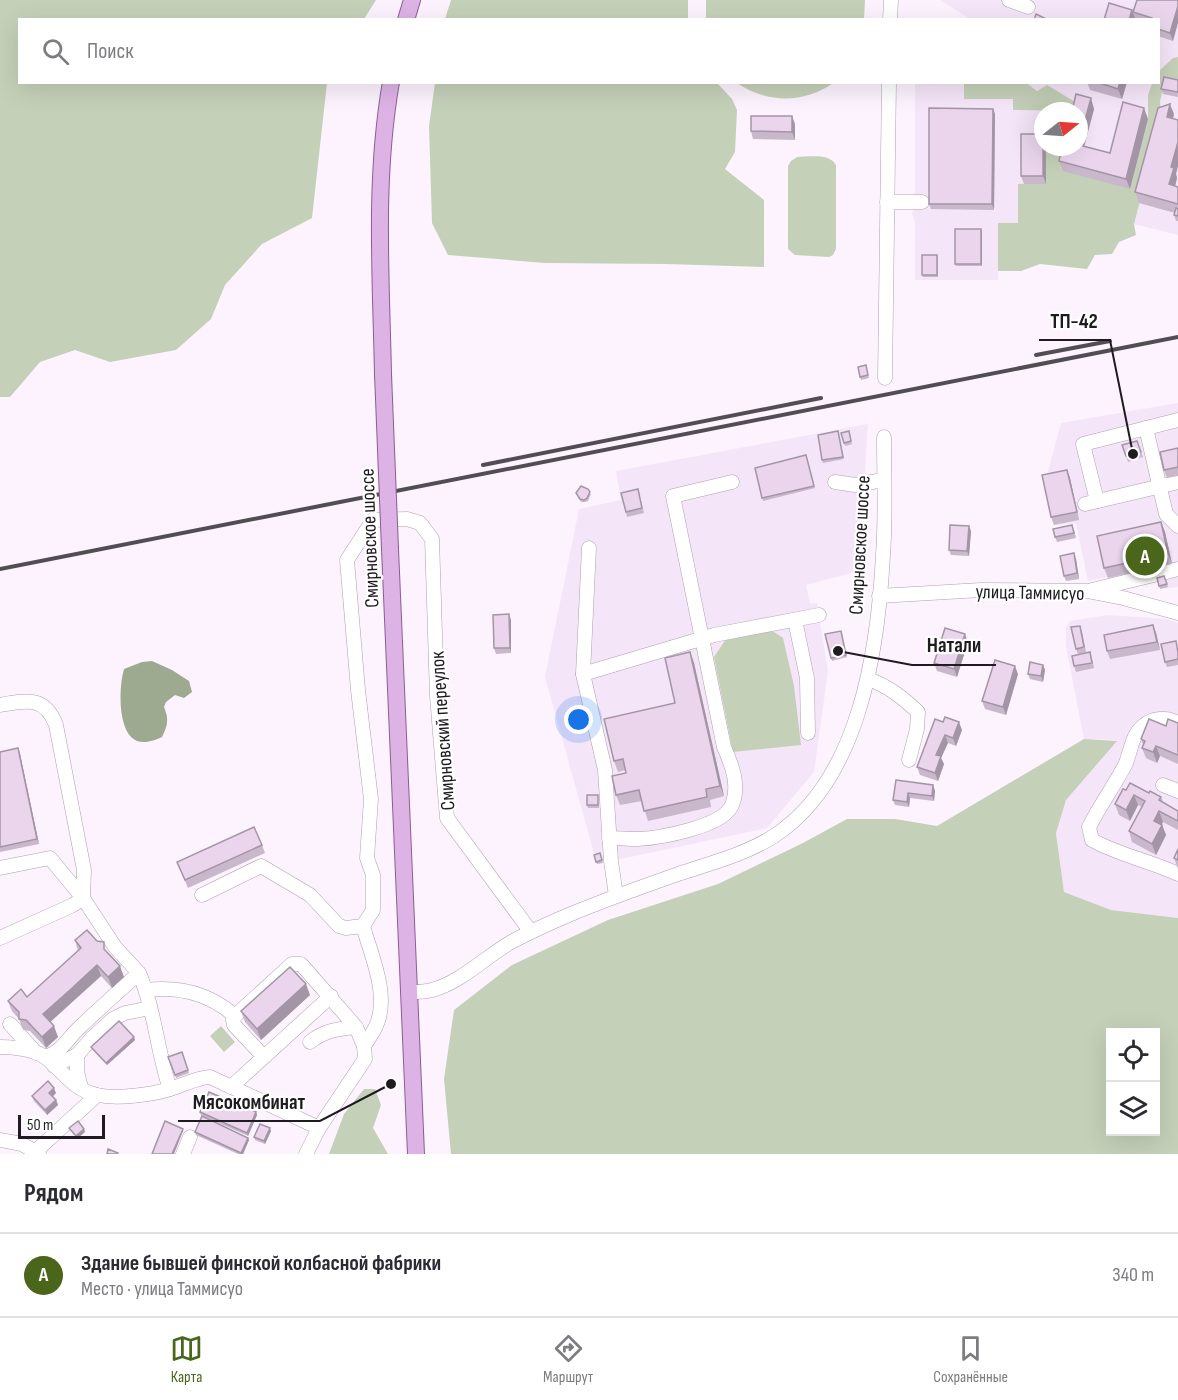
<!DOCTYPE html>
<html lang="ru">
<head>
<meta charset="utf-8">
<style>
  body { margin:0; font-family:"Sofia Sans Condensed",sans-serif; background:#f7f7f7; color:#2b2b33 }
  .controls { position:absolute; right:18px; bottom:18px; display:grid; overflow:hidden; border-radius:0px; box-shadow:0 6px 24px #0002 }
  .controls button { width:54px; height:54px; display:grid; place-items:center; padding:0; border:0; border-bottom:2px solid #e1e1e2; background:#fff; color:#2b2b33; font:30px sans-serif }
  .compass { position:absolute; left:1034px; top:102px; width:54px; height:54px; border-radius:50%; background:#fff; box-shadow:0 6px 24px #0002; rotate:73deg }
  .scale { position:absolute; left:18px; bottom:15px; width:87px; box-sizing:border-box; padding-left:6px; border:3px solid #1f1b20; border-top:0; font-size:16px; line-height:21px; white-space:nowrap; color:#1f1b20; -webkit-text-stroke:4px #fff; paint-order:stroke }
  .you { position:absolute; left:579px; top:720px; width:21px; height:21px; margin:-15px; border:4px solid #fff; border-radius:50%; background:#1a73e8; box-shadow:0 0 0 9px #1a73e833 }
  .badge { display:grid; place-items:center; width:39px; height:39px; border-radius:50%; background:#49661a; color:#fff; font-size:20px; font-weight:700 }
  .pin { position:absolute; translate:-50% -50%; border:3px solid #fff; box-shadow:0 2px 6px #0006 }
  .list { margin:0; padding:0; list-style:none }
  h2 { display:flex; justify-content:space-between; align-items:center; height:78px; margin:0; padding:0 24px; font-size:26px }
  h2 small { font-size:20px; font-weight:400; color:#7c7c81 }
  .list li { display:grid; grid-template-columns:39px 1fr auto; gap:18px; align-items:center; box-sizing:border-box; height:84px; padding:0 24px; border-top:2px solid #e1e1e2 }
  .list b { display:block; font-size:22px; white-space:nowrap }
  .list p { margin:0; font-size:20px; white-space:nowrap; color:#7c7c81 }
  .list em { font-size:20px; font-style:normal; color:#7c7c81 }
  .icon { flex:none; width:33px; height:33px; fill:none; stroke:currentColor; stroke-width:2; stroke-linecap:round; stroke-linejoin:round }
  .map { position:relative; flex:none; width:1178px; height:1154px; overflow:hidden }
  .search { position:absolute; background:#fff; box-shadow:0 6px 24px #0002; left:18px; right:18px; top:18px; height:66px; display:flex; align-items:center; gap:15px; box-sizing:border-box; padding:0 21px; border-radius:0px; color:#7c7c81; font-size:22px }
  .sheet { height:162px; background:#fff }
  nav { display:flex; justify-content:space-around; align-items:center; box-sizing:border-box; height:84px; border-top:2px solid #e1e1e2; background:#fff; font-size:16px; color:#7c7c81 }
  nav a { display:grid; justify-items:center; gap:3px }
  nav .on { color:#49661a }
  .map>svg:first-child { display:block }
  .built { fill:#f5e5f8 }
  .green { fill:#c5d0b9; fill-rule:evenodd }
  .water { fill:#9daa8f }
  .lines { fill:none; stroke-linecap:round; stroke-linejoin:round }
  .minor-casing { stroke:#aca1ad; stroke-width:15 }
  .major-casing { stroke:#8c5d94; stroke-width:18 }
  .minor { stroke:#fff; stroke-width:14 }
  .major { stroke:#ddb3e5; stroke-width:16 }
  .rail { stroke:#524d53; stroke-width:4 }
  .major-bridge-casing { stroke:#8c5d94; stroke-width:18; stroke-linecap:butt }
  .major-bridge { stroke:#ddb3e5; stroke-width:16 }
  .wall { fill:#c9b7cc }
  .shaded-wall { fill:#a495a6 }
  .building { fill:#ead5ed; stroke:#a495a6; stroke-width:1.5 }
  .labels { text-anchor:middle; stroke-width:4.5; stroke-linejoin:round; paint-order:stroke }
  .street-label { font-size:20px; fill:#1f1b20; stroke:#fff }
  .leader { fill:none; stroke:#1f1b20; stroke-width:2 }
  .callout-dot { fill:#1f1b20; stroke:#fff; stroke-width:2 }
  .callout-label { font-size:21px; text-anchor:middle; font-weight:bold; fill:#1f1b20; stroke:#fff; stroke-width:4.5; stroke-linejoin:round; paint-order:stroke }
</style>
</head>
<body>
<div class="map">
<svg width="1178" height="1154" viewBox="0 0 1178 1154">
  <rect width="100%" height="100%" fill="#fcf3fe"/>
  <!-- built -->
  <g class="built">
    <polygon points="940,0 1178,0 1178,57 1173,58 1159,71 1158,20 970,19"/>
    <polygon points="1165,80 1178,83 1178,235 1134,224 1162,118 1160,101"/>
    <polygon points="915,83 964,83 965,99 1013,99 1013,110 1046,110 1043,111 1043,147 1046,147 1046,184 1024,184 1018,223 998,224 998,280 915,280 915,223 912,214 915,206"/>
    <polygon points="1025,83 1152,83 1148,95 1148,119 1130,189 1063,171 1079,147 1080,105 1068,98 1037,91"/>
    <polygon points="1178,403 1178,587 1160,589 1154,568 1088,581 1076,523 1054,525 1045,483 1061,423"/>
    <polygon points="868,424 859,571 806,585 810,604 817,603 828,671 814,772 767,828 597,864 545,677 579,509 621,500 616,471"/>
    <polygon points="1108,615 1166,619 1178,623 1178,918 1111,910 1064,892 1056,832 1066,800 1116,740 1084,739 1066,646 1066,627 1070,621"/>
  </g>
  <!-- green -->
  <g class="green">
    <polygon points="0,0 376,0 364,19 20,20 20,82 327,83 312,218 262,244 225,285 211,319 176,350 110,362 75,350 40,362 10,397 0,397"/>
    <polygon points="451,0 688,0 688,19 445,19"/>
    <polygon points="706,0 865,0 864,19 706,19"/>
    <polygon points="1178,57 1178,83 1165,80 1160,101 1162,118 1134,224 1136,235 1119,242 1112,254 1095,255 1087,269 1040,264 1021,271 998,271 998,223 1018,223 1018,184 1046,183 1046,147 1069,147 1130,189 1148,119 1148,95 1152,83 1158,82 1159,71 1173,58"/>
    <polygon points="1025,82 1037,91 1047,85 1080,105 1079,111 1013,110 1013,99 964,99 964,83"/>
    <polygon points="435,83 717,83 732,99 737,110 735,152 725,169 764,200 764,267 666,264 545,263 448,255 432,223 429,126"/>
    <path d="M737,83H833C804,104 766,103 737,83Z"/>
    <path d="M797,157C809,157 829,153 836,165V249L833,255L829,257L795,255L788,249V166L791,161Z"/>
    <polygon points="770,631 774,632 783,638 794,686 801,745 733,752 714,657 726,639"/>
    <path d="M1084,739L1117,741L1066,800L1056,833L1064,892L1111,910L1178,918V1154H451L444,1079L454,1010L512,965L608,920L718,884L803,843L847,819H895L937,826ZM1110,1032H1156V1132H1110Z"/>
    <polygon points="221,1026 235,1042 224,1052 210,1036"/>
    <polygon points="364,1089 375,1089 381,1105 373,1128 388,1154 329,1154 344,1114"/>
  </g>
  <!-- water -->
  <path class="water" d="M152,661L172,670L189,681L192,692L184,698L175,695L166,702L164,707C169,719 168,725 162,737C153,741 140,746 131,737C118,723 119,686 124,669L142,662Z"/>
  <g class="lines">
    <defs>
      <g id="minor">
        <polyline points="1009,0 1028,7"/>
        <polyline points="890,20 891,0"/>
        <polyline points="887,202 922,202"/>
        <polyline points="885,378 889,82"/>
        <polyline points="1146,428 1166,514 1178,526"/>
        <polyline points="835,482 855,485 883,480"/>
        <polyline points="1097,501 1083,444 1178,420"/>
        <polyline points="1085,504 1178,482"/>
        <polyline points="589,548 583,674 605,770 611,861 616,896"/>
        <polyline points="1092,590 1178,569"/>
        <polyline points="879,596 981,590 1087,591 1123,598 1178,613"/>
        <polyline points="795,620 807,678 808,733"/>
        <polyline points="583,674 714,635 819,615"/>
        <path d="M868,679C888,686 902,697 918,712L917,729L909,760"/>
        <path d="M0,705C27,700 45,696 56,725L84,870L83,898L50,858L0,868"/>
        <path d="M1178,723C1167,717 1153,717 1143,726C1132,735 1131,750 1126,763C1115,785 1100,805 1089,827L1092,840C1119,855 1150,861 1178,874"/>
        <polyline points="1163,785 1178,791"/>
        <path d="M609,838C619,838 628,839 638,839C659,838 723,827 732,805C740,786 732,765 724,747L673,496L732,482"/>
        <path d="M202,895L261,866L310,895L339,926L346,928L363,926C371,955 390,996 376,1026C373,1033 368,1039 364,1046"/>
        <polyline points="363,926 373,910 373,875 367,858 371,799 358,690 347,560 373,520 407,519 420,523 432,539 437,696 447,818 531,932"/>
        <path d="M0,938L73,905L83,898L115,947L139,973C119,991 99,1009 80,1027C67,1039 62,1052 45,1057"/>
        <path d="M139,973C155,1010 157,1051 170,1089"/>
        <path d="M146,990C179,986 210,994 235,1016"/>
        <path d="M410,992C417,992 425,992 432,990C462,982 486,956 513,941C532,931 552,922 571,914C607,899 644,886 681,873C712,863 746,854 774,836C860,780 878,650 883,555C886,516 884,477 884,437"/>
        <polyline points="10,1024 36,1053"/>
        <path d="M310,1042C325,1030 338,1029 356,1027"/>
        <path d="M0,1047C13,1047 34,1049 45,1057C63,1070 71,1089 97,1095C117,1099 151,1095 170,1089C184,1085 195,1078 210,1077L319,1128"/>
        <polyline points="77,1055 77,1071 81,1088"/>
        <polyline points="264,1057 234,1025 233,1020 235,1016 292,964 301,964 356,1027 364,1046 365,1059 319,1128 306,1154"/>
        <polyline points="54,1066 77,1055 93,1037 113,1019 125,1013 150,1008"/>
        <polyline points="231,1087 331,996"/>
        <polyline points="0,1140 22,1144 39,1154"/>
        <polyline points="36,1151 97,1095"/>
        <polyline points="183,1154 190,1137"/>
      </g>
      <g id="major">
        <polyline points="406,20 412,0"/>
        <path d="M383,374C381,277 374,179 391,82"/>
        <polyline points="390,549 416,1154"/>
      </g>
    </defs>
    <!-- minor casing -->
    <use href="#minor" class="minor-casing"/>
    <!-- major casing -->
    <use href="#major" class="major-casing"/>
    <!-- minor -->
    <use href="#minor" class="minor"/>
    <!-- major -->
    <use href="#major" class="major"/>
    <!-- rail -->
    <g class="rail">
      <polyline points="1036,355 1110,341"/>
      <polyline points="483,465 821,398"/>
      <polyline points="0,569 1178,337"/>
    </g>
    <defs>
      <polyline id="major-bridge" points="383,374 390,549"/>
    </defs>
    <!-- major-bridge casing -->
    <use href="#major-bridge" class="major-bridge-casing"/>
    <!-- major-bridge -->
    <use href="#major-bridge" class="major-bridge"/>
  </g>
  <!-- wall -->
  <g class="wall">
    <polygon points="1178,0 1173,41 1158,36 1158,20 1136,20 1133,12"/>
    <polygon points="1178,80 1178,97 1163,94 1161,89"/>
    <polygon points="1087,82 1127,82 1122,99 1090,90"/>
    <polygon points="993,109 995,114 994,210 931,209 929,204"/>
    <polygon points="1094,109 1084,146 1110,153 1148,119 1130,189 1063,171 1059,161"/>
    <polygon points="1174,114 1173,119 1176,174 1177,178 1175,186 1178,187 1178,221 1176,221 1174,215 1175,213 1139,203 1135,192"/>
    <polygon points="795,124 795,140 753,139 751,131"/>
    <polygon points="1043,147 1046,184 1024,184 1021,176"/>
    <polygon points="982,231 982,266 956,266 955,264"/>
    <polygon points="937,255 938,257 938,277 923,277 922,275"/>
    <polygon points="866,365 869,378 861,380 860,377"/>
    <polygon points="838,431 844,459 823,463 822,460"/>
    <polygon points="849,431 852,444 845,446 841,433"/>
    <polygon points="1137,441 1143,457 1128,462 1122,445"/>
    <polygon points="1178,448 1178,476 1167,478 1164,470"/>
    <polygon points="806,455 815,488 763,501 755,468"/>
    <polygon points="1067,470 1070,478 1079,520 1054,525 1051,517"/>
    <polygon points="638,489 644,513 627,517 626,512"/>
    <polygon points="576,493 591,494 588,501 585,502 581,502"/>
    <polygon points="1161,522 1165,532 1172,564 1108,578 1104,568"/>
    <polygon points="1074,530 1076,538 1057,542 1055,537"/>
    <polygon points="971,531 969,556 951,555 949,550"/>
    <polygon points="1076,559 1079,579 1066,581 1064,576"/>
    <polygon points="1164,576 1168,587 1160,589 1157,578"/>
    <polygon points="511,620 511,653 496,654 494,648"/>
    <polygon points="1153,625 1156,633 1160,650 1110,659 1107,651"/>
    <polygon points="841,631 847,657 832,661 831,658"/>
    <polygon points="1082,631 1086,652 1078,654 1076,649"/>
    <polygon points="968,642 957,677 937,671 934,663"/>
    <polygon points="1178,649 1178,665 1167,667 1165,662"/>
    <polygon points="690,652 694,663 724,796 710,800 711,807 648,821 642,801 620,805 616,795 626,773 625,770 618,772 614,761 675,703"/>
    <polygon points="1092,658 1094,668 1076,672 1074,666"/>
    <polygon points="1043,665 1045,670 1043,682 1030,679 1028,674"/>
    <polygon points="1018,674 1006,715 985,709 982,701"/>
    <polygon points="935,719 962,730 956,746 948,743 941,758 944,764 938,781 920,775 917,767"/>
    <polygon points="1178,723 1178,764 1160,756 1157,763 1146,758 1142,748 1143,745 1141,739 1166,726"/>
    <polygon points="18,748 20,754 39,844 0,852 0,752"/>
    <polygon points="896,780 933,785 935,791 934,801 910,798 909,807 895,805 893,800"/>
    <polygon points="1126,790 1149,793 1161,797 1163,802 1178,811 1178,830 1163,822 1162,824 1166,835 1156,855 1132,842 1129,831 1142,807 1138,805 1130,821 1119,815 1115,804"/>
    <polygon points="598,795 599,808 588,808 587,805"/>
    <polygon points="262,845 265,853 188,888 177,862"/>
    <polygon points="1178,849 1178,869 1174,858"/>
    <polygon points="600,853 603,863 597,864 594,855"/>
    <polygon points="75,940 108,953 124,977 112,988 101,976 74,1000 50,1022 58,1037 46,1048 30,1031 23,1030 19,1019 12,1011 8,1001 27,997 78,951"/>
    <polygon points="310,995 261,1040 245,1022 241,1011"/>
    <polygon points="135,1040 107,1065 92,1049 91,1047"/>
    <polygon points="182,1052 189,1073 176,1078 168,1057"/>
    <polygon points="56,1093 53,1096 56,1100 58,1105 47,1115 34,1101 32,1096"/>
    <polygon points="200,1112 256,1112 257,1115 248,1136 201,1115"/>
    <polygon points="271,1131 265,1144 255,1140 254,1137"/>
    <polygon points="195,1132 248,1138 249,1140 243,1154 238,1154 196,1135"/>
  </g>
  <!-- shaded-wall -->
  <g class="shaded-wall">
    <polygon points="1178,6 1178,23 1173,41 1170,33"/>
    <polygon points="1132,10 1136,20 1129,20"/>
    <polygon points="1120,82 1127,82 1122,99 1118,89"/>
    <polygon points="1091,98 1094,109 1082,155 1079,147 1079,142"/>
    <polygon points="1170,104 1174,114 1171,128 1167,117"/>
    <polygon points="1144,108 1148,119 1130,189 1126,179"/>
    <polygon points="993,109 995,114 994,210 992,204"/>
    <polygon points="792,116 795,124 795,140 792,132"/>
    <polygon points="1178,142 1178,166 1176,174 1177,178 1173,195 1169,184 1171,167"/>
    <polygon points="1043,147 1046,147 1046,184 1043,176"/>
    <polygon points="981,229 982,231 982,266 981,264"/>
    <polygon points="1067,470 1070,478 1079,520 1077,512"/>
    <polygon points="1161,522 1165,532 1172,564 1168,554"/>
    <polygon points="969,526 971,531 969,556 967,551"/>
    <polygon points="1074,553 1076,559 1079,579 1077,573"/>
    <polygon points="509,614 511,620 511,653 510,648"/>
    <polygon points="1153,625 1156,633 1160,650 1157,642"/>
    <polygon points="965,634 968,642 957,677 954,669"/>
    <polygon points="690,652 694,663 724,796 720,786"/>
    <polygon points="1043,665 1045,670 1043,682 1041,676"/>
    <polygon points="1015,666 1018,674 1006,715 1003,707"/>
    <polygon points="959,722 962,730 956,746 953,738"/>
    <polygon points="945,735 948,743 941,758 944,764 938,781 935,773 936,755"/>
    <polygon points="1156,746 1160,756 1157,763 1153,752"/>
    <polygon points="18,748 20,754 39,844 37,839"/>
    <polygon points="933,785 935,791 934,801 932,796"/>
    <polygon points="908,793 910,798 909,807 907,802"/>
    <polygon points="1134,795 1138,805 1130,821 1126,810"/>
    <polygon points="1159,811 1163,822 1158,831 1154,821"/>
    <polygon points="1162,825 1166,835 1156,855 1152,844"/>
    <polygon points="97,965 101,976 47,1025 43,1014"/>
    <polygon points="120,966 124,977 112,988 108,977"/>
    <polygon points="306,984 310,995 261,1040 257,1029"/>
    <polygon points="54,1026 58,1037 46,1048 42,1037"/>
    <polygon points="134,1037 135,1040 107,1065 106,1063"/>
    <polygon points="54,1088 56,1093 51,1098 49,1093"/>
    <polygon points="56,1100 58,1105 47,1115 45,1110"/>
    <polygon points="256,1112 257,1115 248,1136 247,1133"/>
    <polygon points="270,1128 271,1131 265,1144 264,1141"/>
    <polygon points="84,1129 85,1132 77,1139 76,1136"/>
    <polygon points="183,1129 183,1131 174,1154 172,1154"/>
    <polygon points="248,1138 249,1140 243,1154 241,1154 241,1153"/>
  </g>
  <!-- building -->
  <g class="building">
    <polygon points="1137,0 1178,0 1178,6 1170,33 1158,29 1158,20 1151,20 1152,18 1133,12"/>
    <polygon points="1109,3 1132,10 1129,20 1104,20"/>
    <polygon points="1036,14 1048,20 1034,20"/>
    <polygon points="1164,77 1178,80 1178,92 1161,89"/>
    <polygon points="1097,82 1120,82 1118,89"/>
    <polygon points="1076,94 1091,98 1079,142 1079,111 1072,111"/>
    <polygon points="1123,102 1144,108 1126,179 1059,161 1062,147 1079,147 1079,145 1110,153"/>
    <polygon points="1170,104 1167,117 1178,120 1178,142 1171,167 1174,168 1169,184 1178,187 1178,204 1135,192 1158,108"/>
    <polygon points="929,108 993,109 992,204 929,204"/>
    <polygon points="751,116 792,116 792,132 751,131"/>
    <rect x="1021" y="134" width="22" height="42"/>
    <polygon points="1176,208 1178,209 1178,216 1174,215"/>
    <rect x="955" y="229" width="26" height="35"/>
    <rect x="922" y="255" width="15" height="20"/>
    <polygon points="866,365 868,375 860,377 858,367"/>
    <polygon points="838,431 843,457 822,460 818,435"/>
    <polygon points="849,431 851,441 844,443 841,433"/>
    <polygon points="1137,441 1141,452 1126,456 1122,445"/>
    <polygon points="1178,448 1178,467 1164,470 1160,452"/>
    <polygon points="806,455 814,486 762,498 755,468"/>
    <polygon points="1067,470 1077,512 1051,517 1042,475"/>
    <polygon points="581,486 588,489 590,492 587,498 584,500 580,499 576,493"/>
    <polygon points="638,489 642,508 626,512 621,493"/>
    <polygon points="1161,522 1168,554 1104,568 1097,536"/>
    <polygon points="950,525 969,526 967,551 949,550"/>
    <polygon points="1072,525 1074,533 1055,537 1053,529"/>
    <polygon points="1074,553 1077,573 1064,576 1060,556"/>
    <polygon points="1164,576 1167,584 1159,586 1157,578"/>
    <polygon points="509,614 510,648 494,648 493,615"/>
    <polygon points="1153,625 1157,642 1107,651 1104,635"/>
    <polygon points="1080,626 1084,647 1076,649 1071,627"/>
    <polygon points="945,628 965,634 954,669 934,663"/>
    <polygon points="841,631 846,655 831,658 825,634"/>
    <polygon points="1176,641 1178,653 1178,659 1165,662 1161,644"/>
    <polygon points="690,652 720,786 706,789 707,797 644,811 639,790 616,795 612,776 626,773 623,759 614,761 604,719 675,703 665,658"/>
    <polygon points="1090,652 1092,663 1074,666 1072,656"/>
    <polygon points="995,660 1015,666 1003,707 982,701"/>
    <polygon points="1030,662 1043,665 1041,676 1028,674"/>
    <polygon points="945,717 959,722 953,738 945,735 936,755 941,756 935,773 917,767 935,719 943,722"/>
    <polygon points="1149,719 1166,726 1168,719 1178,723 1178,755 1156,746 1153,752 1142,748 1145,741 1141,739"/>
    <polygon points="18,748 37,839 0,847 0,752"/>
    <polygon points="896,780 933,785 932,796 908,793 907,802 893,800"/>
    <polygon points="1130,783 1149,793 1150,791 1161,797 1159,800 1178,811 1178,821 1159,811 1154,821 1162,825 1152,844 1129,831 1145,801 1134,795 1126,810 1115,804 1123,789 1126,790"/>
    <rect x="587" y="795" width="11" height="10"/>
    <polygon points="254,827 262,845 185,880 177,862"/>
    <polygon points="1178,849 1178,860 1174,858"/>
    <polygon points="600,853 602,860 596,862 594,855"/>
    <polygon points="87,930 97,941 104,942 104,949 120,966 108,977 97,965 70,990 43,1014 54,1026 42,1037 26,1020 19,1019 19,1012 8,1001 21,989 27,997 81,948 75,940"/>
    <polygon points="290,967 306,984 257,1029 241,1011"/>
    <polygon points="119,1021 134,1037 106,1063 91,1047"/>
    <polygon points="182,1052 188,1070 175,1075 168,1057"/>
    <polygon points="48,1081 54,1088 49,1093 56,1100 45,1110 32,1096"/>
    <polygon points="209,1092 256,1112 247,1133 200,1112"/>
    <polygon points="202,1116 248,1138 241,1153 195,1132"/>
    <polygon points="78,1121 84,1129 76,1136 69,1128"/>
    <polygon points="165,1121 183,1129 172,1154 152,1154"/>
    <polygon points="260,1124 270,1128 264,1141 254,1137"/>
    <polygon points="108,1149 118,1153 117,1154 107,1154"/>
  </g>
  <g class="labels">
    <!-- street labels -->
    <g class="street-label">
      <text transform="translate(369 538) rotate(-92)" y="7">Смирновское шоссе</text>
      <text transform="translate(859 545) rotate(-87)" y="7">Смирновское шоссе</text>
      <text transform="translate(1030 592) rotate(1)" y="7">улица Таммисуо</text>
      <text transform="translate(442 731) rotate(-94)" y="7">Смирновский переулок</text>
    </g>
  </g>
  <!-- callouts -->
  <path class="leader" d="M1133 454L1110 340H1039M838 651L912 665H996M391 1084L320 1121H178"/>
  <g class="callout-dot">
    <circle cx="1133" cy="454" r="6"/>
    <circle cx="838" cy="651" r="6"/>
    <circle cx="391" cy="1084" r="6"/>
  </g>
  <g class="callout-label">
    <text x="1074" y="328">ТП-42</text>
    <text x="954" y="652">Натали</text>
    <text x="249" y="1109">Мясокомбинат</text>
  </g>
</svg>
<div class="controls">
<button><svg class="icon" aria-label="locate" viewBox="0 0 24 24"><circle cx="12" cy="12" r="6"/><path d="M12 2v4M12 18v4M2 12h4M18 12h4"/></svg></button>
<button><svg class="icon" aria-label="layers" viewBox="0 0 24 24"><path d="M12 4l9 5-9 5-9-5zM3 14l9 5 9-5"/></svg></button>
</div>
<svg class="compass" viewBox="-18 -18 36 36"><path d="M0-13l5 13h-10z" fill="#e53935"/><path d="M0 13l5-13h-10z" fill="#7c7c81"/></svg>
<div class="scale">50 m</div>
<div class="you"></div>
<div class="pin badge" style="left:1145px;top:556px">A</div>
<div class="search"><svg class="icon" aria-label="search" viewBox="0 0 24 24"><circle cx="10" cy="10" r="6"/><path d="M15 15l6 6"/></svg>Поиск</div>
</div>
<section class="sheet">
<h2>Рядом<small></small></h2>
<ul class="list">
<li><span class="badge">A</span><div><b>Здание бывшей финской колбасной фабрики</b><p>Место · улица Таммисуо</p></div><em>340 m</em></li>
</ul>
</section>
<nav>
<a class="on"><svg class="icon" aria-label="map" viewBox="0 0 24 24"><path d="M3 6l6-2 6 2 6-2v14l-6 2-6-2-6 2zM9 4v14M15 6v14"/></svg>Карта</a>
<a><svg class="icon" aria-label="directions" viewBox="0 0 24 24"><path d="M12 3l9 9-9 9-9-9zM9 14v-3h6M13 9l2 2-2 2"/></svg>Маршрут</a>
<a><svg class="icon" aria-label="saved" viewBox="0 0 24 24"><path d="M7 4h10v16l-5-4-5 4z"/></svg>Сохранённые</a>
</nav>
</body>
</html>
